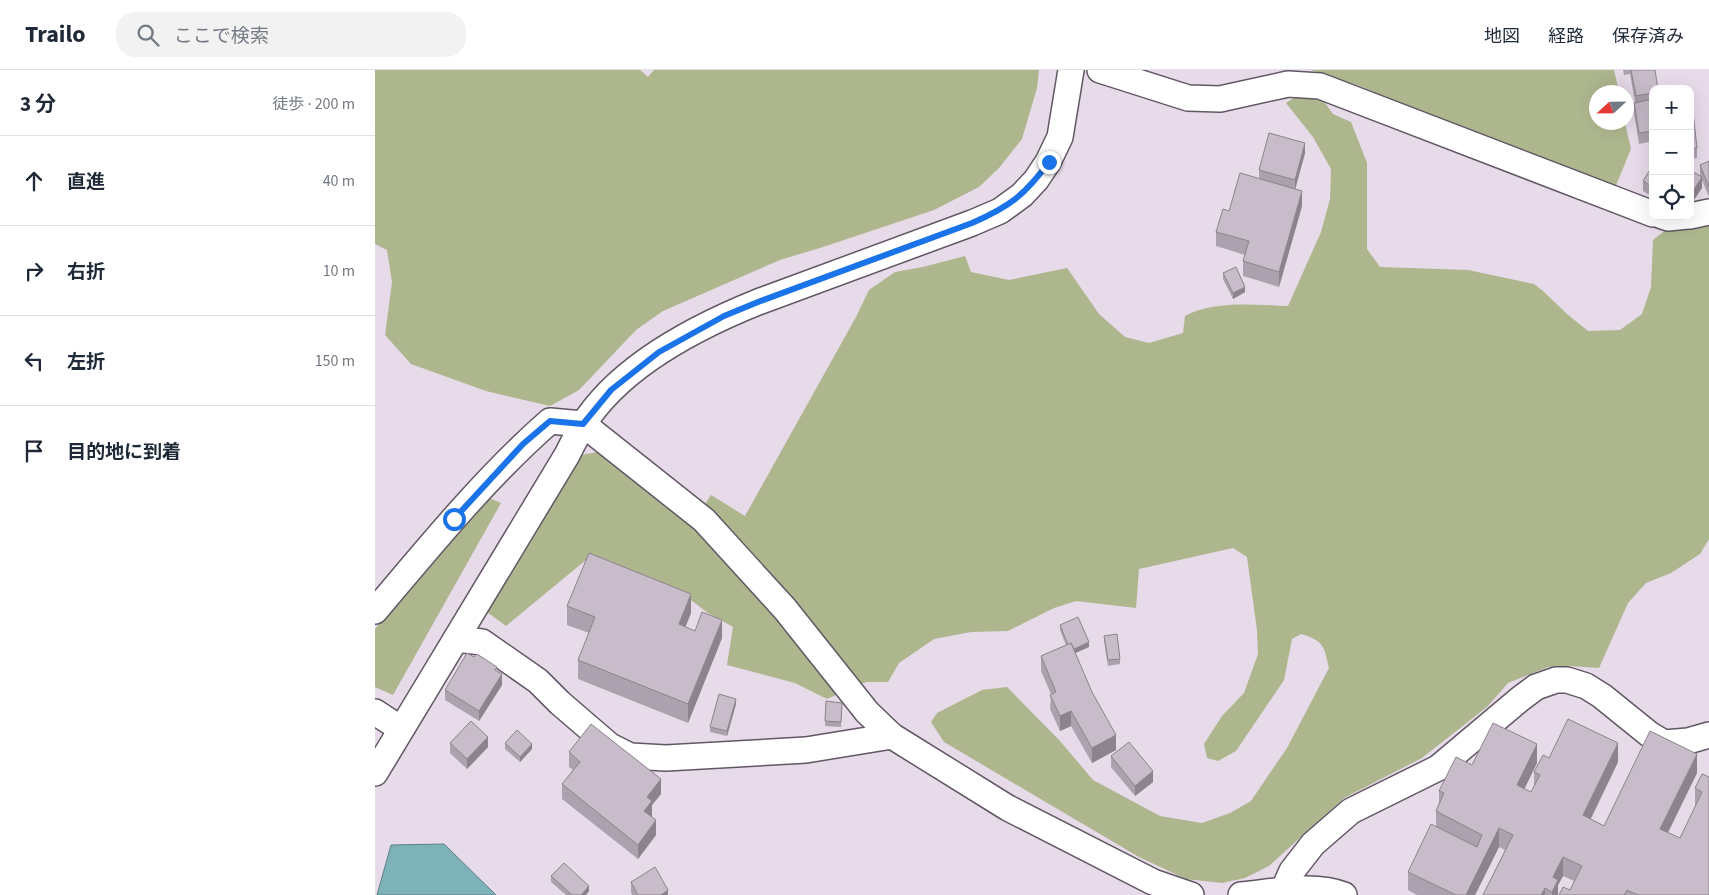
<!DOCTYPE html>
<html lang="ja">
<head>
<meta charset="utf-8">
<style>
  body { margin:0; font-family:"Source Sans 3","Noto Sans JP",sans-serif; background:#f2f2f3; color:#1f2937 }
  .controls { position:absolute; right:15px; top:15px; display:grid; overflow:hidden; border-radius:10px; box-shadow:0 5px 20px #0002 }
  .controls button { width:45px; height:45px; display:grid; place-items:center; padding:0; border:0; border-bottom:1px solid #e0e1e3; background:#fff; color:#1f2937; font:25px sans-serif }
  .compass { position:absolute; left:1214px; top:15px; width:45px; height:45px; border-radius:50%; background:#fff; box-shadow:0 5px 20px #0002; rotate:248deg }
  .stop { position:absolute; width:15px; height:15px; margin:-11px; border:4px solid #1a73e8; border-radius:50%; background:#fff }
  .stop.end { background:#1a73e8; border-color:#fff; box-shadow:0 1px 5px #0008 }
  .list { margin:0; padding:0; list-style:none }
  h2 { display:flex; justify-content:space-between; align-items:center; height:65px; margin:0; padding:0 20px; font-size:21px }
  h2 small { font-size:16px; font-weight:400; color:#747a83 }
  .list li { display:grid; grid-template-columns:32px 1fr auto; gap:15px; align-items:center; box-sizing:border-box; height:90px; padding:0 20px; border-top:1px solid #e0e1e3 }
  .list b { display:block; font-size:19px; white-space:nowrap }
  .list em { font-size:16px; font-style:normal; color:#747a83 }
  .icon { flex:none; width:28px; height:28px; fill:none; stroke:currentColor; stroke-width:2; stroke-linecap:round; stroke-linejoin:round }
  .map { position:relative; flex:none; width:1334px; height:825px; overflow:hidden }
  header { display:flex; align-items:center; gap:30px; box-sizing:border-box; height:70px; padding:0 25px; background:#fff; border-bottom:1px solid #e0e1e3 }
  header strong { font-size:24px }
  nav { display:flex; gap:28px; margin-inline-start:auto; font-size:18px }
  .search { width:350px; height:45px; background:#f2f2f3; display:flex; align-items:center; gap:12px; box-sizing:border-box; padding:0 18px; border-radius:20px; color:#747a83; font-size:19px }
  main { display:flex }
  aside { flex:1; background:#fff }
  .map>svg:first-child { display:block }
  .forest { fill:#adb68d }
  .water { fill:#7cb2b8; stroke:#5c8187 }
  .lines { fill:none; stroke-linecap:round; stroke-linejoin:round }
  .minor-casing { stroke:#625764; stroke-width:28 }
  .minor { stroke:#fff; stroke-width:25 }
  .wall { fill:#aca1ae }
  .shaded-wall { fill:#8c838d }
  .building { fill:#c8bbca; stroke:#8c838d }
  .route { stroke:#1a73e8; stroke-width:6 }
</style>
</head>
<body>
<header>
<strong>Trailo</strong>
<div class="search"><svg class="icon" aria-label="search" viewBox="0 0 24 24"><circle cx="10" cy="10" r="6"/><path d="M15 15l6 6"/></svg>ここで検索</div>
<nav><a>地図</a><a>経路</a><a>保存済み</a></nav>
</header>
<main>
<aside>
<h2>3 分<small>徒歩 · 200 m</small></h2>
<ul class="list">
<li><svg class="icon" aria-label="ahead" viewBox="0 0 24 24"><path d="M12 20V5M6 11l6-6 6 6"/></svg><div><b>直進</b></div><em>40 m</em></li>
<li><svg class="icon" aria-label="right" viewBox="0 0 24 24"><path d="M7 20v-9h11M14 6l5 5-5 5"/></svg><div><b>右折</b></div><em>10 m</em></li>
<li><svg class="icon" aria-label="left" viewBox="0 0 24 24"><path d="M17 20v-9H6M10 6l-5 5 5 5"/></svg><div><b>左折</b></div><em>150 m</em></li>
<li><svg class="icon" aria-label="arrive" viewBox="0 0 24 24"><path d="M6 21V4h12l-3 4 3 4H6"/></svg><div><b>目的地に到着</b></div></li>
</ul>
</aside>
<div class="map">
<svg width="1334" height="825" viewBox="0 0 1334 825">
  <rect width="100%" height="100%" fill="#e7dae9"/>
  <!-- forest -->
  <g class="forest">
    <polygon points="0,0 265,0 273,7 279,0 664,0 662,18 647,69 624,98 604,117 559,140 448,177 405,190 288,241 261,260 204,320 175,336 111,321 36,294 10,265 17,212 12,180 0,174"/>
    <polygon points="936,0 1239,0 1244,22 1222,22 1222,52 1250,53 1256,79 1239,120 1127,72 1036,38 985,16"/>
    <path d="M925,24L945,26L958,44L976,52L992,93V179L1005,197L1093,200L1159,214L1168,221L1192,244L1213,261L1245,260L1267,244L1276,217L1278,170L1292,159L1334,153V469L1325,484L1296,503L1271,513L1253,533L1224,598L1194,596L1173,597L1133,613L1113,636L1047,688L969,728L894,796L870,808L847,813L811,809L764,787L569,672L556,652L562,643L607,620L632,617L685,671L718,710L785,746L827,753L855,743L876,731L912,678L954,598C949,576 949,571 926,564L917,569L909,610L861,681L843,691L832,688L829,674L847,646L869,623L883,584L882,560L872,487L858,478L764,499L761,538L701,531L679,538L633,561L596,562L559,569L524,593L513,612H491L452,629L420,613L352,595L358,557L333,543L304,521L211,490L131,556L108,539L206,385L228,381L316,456L336,425L370,446L481,247L494,220L520,202L548,197L590,186L596,202L634,210L692,198L724,244L750,267L774,273L808,263L810,246C840,230 879,235 913,236L946,162L955,129L956,99L938,67L911,33Z"/>
    <polygon points="112,427 126,433 18,625 0,617 0,559 50,495"/>
  </g>
  <!-- water -->
  <polygon class="water" points="69,774 121,825 2,825 16,775"/>
  <g class="lines">
    <defs>
      <g id="minor">
        <polyline points="725,0 813,28 845,29 913,14 945,16 1278,144"/>
        <polyline points="1287,146 1293,148 1312,146"/>
        <polyline points="1315,146 1334,142"/>
        <path d="M0,541C55,476 110,408 175,351L208,354L329,450L410,539L492,642L517,666L633,738L778,812L816,825"/>
        <polyline points="81,569 107,572 163,611 185,633 235,676 255,686 291,688 431,680 517,666"/>
        <polyline points="0,642 26,659"/>
        <path d="M0,703L192,385C197,375 202,365 208,355C244,297 321,257 383,232L597,153L625,141L647,125L661,110L673,92L685,67L696,0"/>
        <polyline points="908,821 917,801 938,774 976,741 1063,698 1145,629 1161,617 1181,610 1192,610 1211,616 1227,626 1274,664 1289,673 1313,671 1334,665"/>
        <path d="M866,825C897,822 940,813 969,825"/>
      </g>
    </defs>
    <!-- minor casing -->
    <use href="#minor" class="minor-casing"/>
    <!-- minor -->
    <use href="#minor" class="minor"/>
  </g>
  <!-- wall -->
  <g class="wall">
    <polygon points="1248,0 1280,0 1278,19 1278,71 1264,74 1259,43 1259,33 1260,32 1255,4 1249,5"/>
    <polygon points="1315,42 1322,78 1322,88 1315,89"/>
    <polygon points="930,83 920,119 927,136 904,217 868,206 868,191 870,185 841,176 841,162 854,141 884,108 884,100"/>
    <polygon points="1334,91 1334,127 1327,110 1327,118 1325,105 1325,95"/>
    <polygon points="1278,95 1278,127 1268,121 1268,111"/>
    <polygon points="848,203 870,222 858,229 848,209"/>
    <polygon points="192,536 316,543 310,557 320,561 347,568 313,653 203,609 203,590 214,563 192,555"/>
    <polygon points="685,555 714,577 700,583 741,680 717,693 696,656 685,661 675,639 676,624 666,601 666,586 691,575 685,560"/>
    <polygon points="729,566 745,589 745,594 733,596 729,571"/>
    <polygon points="122,602 127,615 104,651 70,630 70,620"/>
    <polygon points="451,631 467,633 466,657 450,656"/>
    <polygon points="361,634 352,666 335,662 335,657"/>
    <polygon points="75,673 113,677 92,699 75,683"/>
    <polygon points="130,673 157,679 145,692 130,679"/>
    <polygon points="194,682 286,724 277,735 277,746 281,765 263,789 187,729 187,714 198,700 194,697"/>
    <polygon points="736,686 778,712 760,726 736,697"/>
    <polygon points="1174,688 1243,692 1216,749 1229,756 1322,703 1293,763 1305,768 1320,737 1320,718 1327,704 1334,825 1184,825 1195,820 1199,811 1188,806 1183,815 1183,825 1108,825 1130,780 1124,777 1100,825 1042,825 1033,820 1033,802 1061,757 1061,741 1064,733 1064,721 1097,695 1162,693 1149,719 1156,722 1159,716 1159,702"/>
    <polygon points="176,806 214,821 211,825 191,825 176,812"/>
    <polygon points="256,812 293,825 257,825 256,822"/>
  </g>
  <!-- shaded-wall -->
  <g class="shaded-wall">
    <polygon points="930,73 930,83 920,120 920,110"/>
    <polygon points="1327,107 1327,118 1315,136 1315,126"/>
    <polygon points="927,121 927,136 904,217 904,202"/>
    <polygon points="870,217 870,222 858,229 858,223"/>
    <polygon points="316,524 316,543 304,573 304,554"/>
    <polygon points="347,550 347,568 313,653 313,634"/>
    <polygon points="714,572 714,577 696,585 696,580"/>
    <polygon points="127,604 127,615 104,651 104,641"/>
    <polygon points="361,629 361,634 352,666 352,661"/>
    <polygon points="696,641 696,656 685,661 685,646"/>
    <polygon points="741,665 741,680 717,693 717,678"/>
    <polygon points="113,667 113,677 92,699 92,689"/>
    <polygon points="1243,673 1243,692 1208,764 1208,745"/>
    <polygon points="157,674 157,679 145,692 145,687"/>
    <polygon points="1162,674 1162,693 1142,734 1142,715"/>
    <polygon points="1322,684 1322,703 1285,778 1285,759"/>
    <polygon points="778,701 778,712 760,726 760,716"/>
    <polygon points="286,709 286,724 277,735 277,746 269,756 269,741 272,727"/>
    <polygon points="281,750 281,765 263,789 263,775"/>
    <polygon points="1124,758 1124,777 1100,825 1091,825"/>
    <polygon points="1188,787 1188,806 1183,815 1183,825 1177,825 1178,807"/>
    <polygon points="214,816 214,821 211,825 206,825"/>
    <polygon points="1170,818 1170,825 1166,825"/>
    <polygon points="293,820 293,825 286,825"/>
  </g>
  <!-- building -->
  <g class="building">
    <polygon points="1256,0 1280,0 1283,19 1278,19 1278,23 1261,26"/>
    <polygon points="1278,29 1278,61 1264,63 1259,33"/>
    <polygon points="1315,42 1318,42 1322,78 1315,79"/>
    <polygon points="894,63 930,73 920,110 884,100"/>
    <polygon points="1334,91 1334,117 1325,95"/>
    <polygon points="1278,95 1278,117 1268,111"/>
    <polygon points="1315,100 1327,107 1315,126"/>
    <polygon points="865,103 927,121 904,202 868,191 874,171 841,162 848,139 854,141"/>
    <polygon points="861,197 870,217 858,223 848,203"/>
    <polygon points="214,483 316,524 304,554 320,561 327,542 347,550 313,634 203,590 220,547 192,536"/>
    <polygon points="703,547 714,572 699,579 696,573 693,575 685,555"/>
    <polygon points="742,564 745,589 733,590 729,566"/>
    <polygon points="696,573 717,622 741,665 717,678 696,641 685,646 675,625 681,622 666,586"/>
    <polygon points="92,583 99,587 102,584 122,597 120,600 127,604 104,641 70,620"/>
    <polygon points="344,624 361,629 352,661 335,657"/>
    <polygon points="451,631 467,633 466,652 450,651"/>
    <polygon points="1193,649 1243,673 1208,745 1229,756 1275,661 1322,684 1285,759 1305,768 1327,722 1320,718 1327,704 1334,707 1334,825 1263,825 1252,820 1249,825 1184,825 1188,817 1195,820 1207,796 1188,787 1178,807 1183,810 1177,822 1170,818 1166,825 1108,825 1138,765 1124,758 1091,825 1081,825 1033,802 1056,754 1102,777 1107,765 1061,741 1069,723 1064,721 1081,687 1097,695 1118,653 1162,674 1142,715 1156,722 1165,705 1159,702 1168,685 1174,688"/>
    <polygon points="96,651 113,667 92,689 75,673"/>
    <polygon points="216,654 286,709 272,727 277,731 269,741 281,750 263,775 187,714 205,692 194,682"/>
    <polygon points="142,660 157,674 145,687 130,673"/>
    <polygon points="754,672 778,701 760,716 736,686"/>
    <polygon points="189,793 214,816 206,825 197,825 176,806"/>
    <polygon points="280,797 293,820 286,825 263,825 256,812"/>
  </g>
  <g class="lines">
    <!-- route -->
    <path class="route" d="M79,449L148,374L175,351L208,354L236,320L284,282L349,246L383,232L597,153C634,137 650,125 674,92"/>
  </g>
</svg>
<div class="controls">
<button>+</button>
<button>−</button>
<button><svg class="icon" aria-label="locate" viewBox="0 0 24 24"><circle cx="12" cy="12" r="6"/><path d="M12 2v4M12 18v4M2 12h4M18 12h4"/></svg></button>
</div>
<svg class="compass" viewBox="-18 -18 36 36"><path d="M0-13l5 13h-10z" fill="#e53935"/><path d="M0 13l5-13h-10z" fill="#747a83"/></svg>
<div class="stop" style="left:79px;top:449px"></div>
<div class="stop end" style="left:674px;top:92px"></div>
</div>
</main>
</body>
</html>
